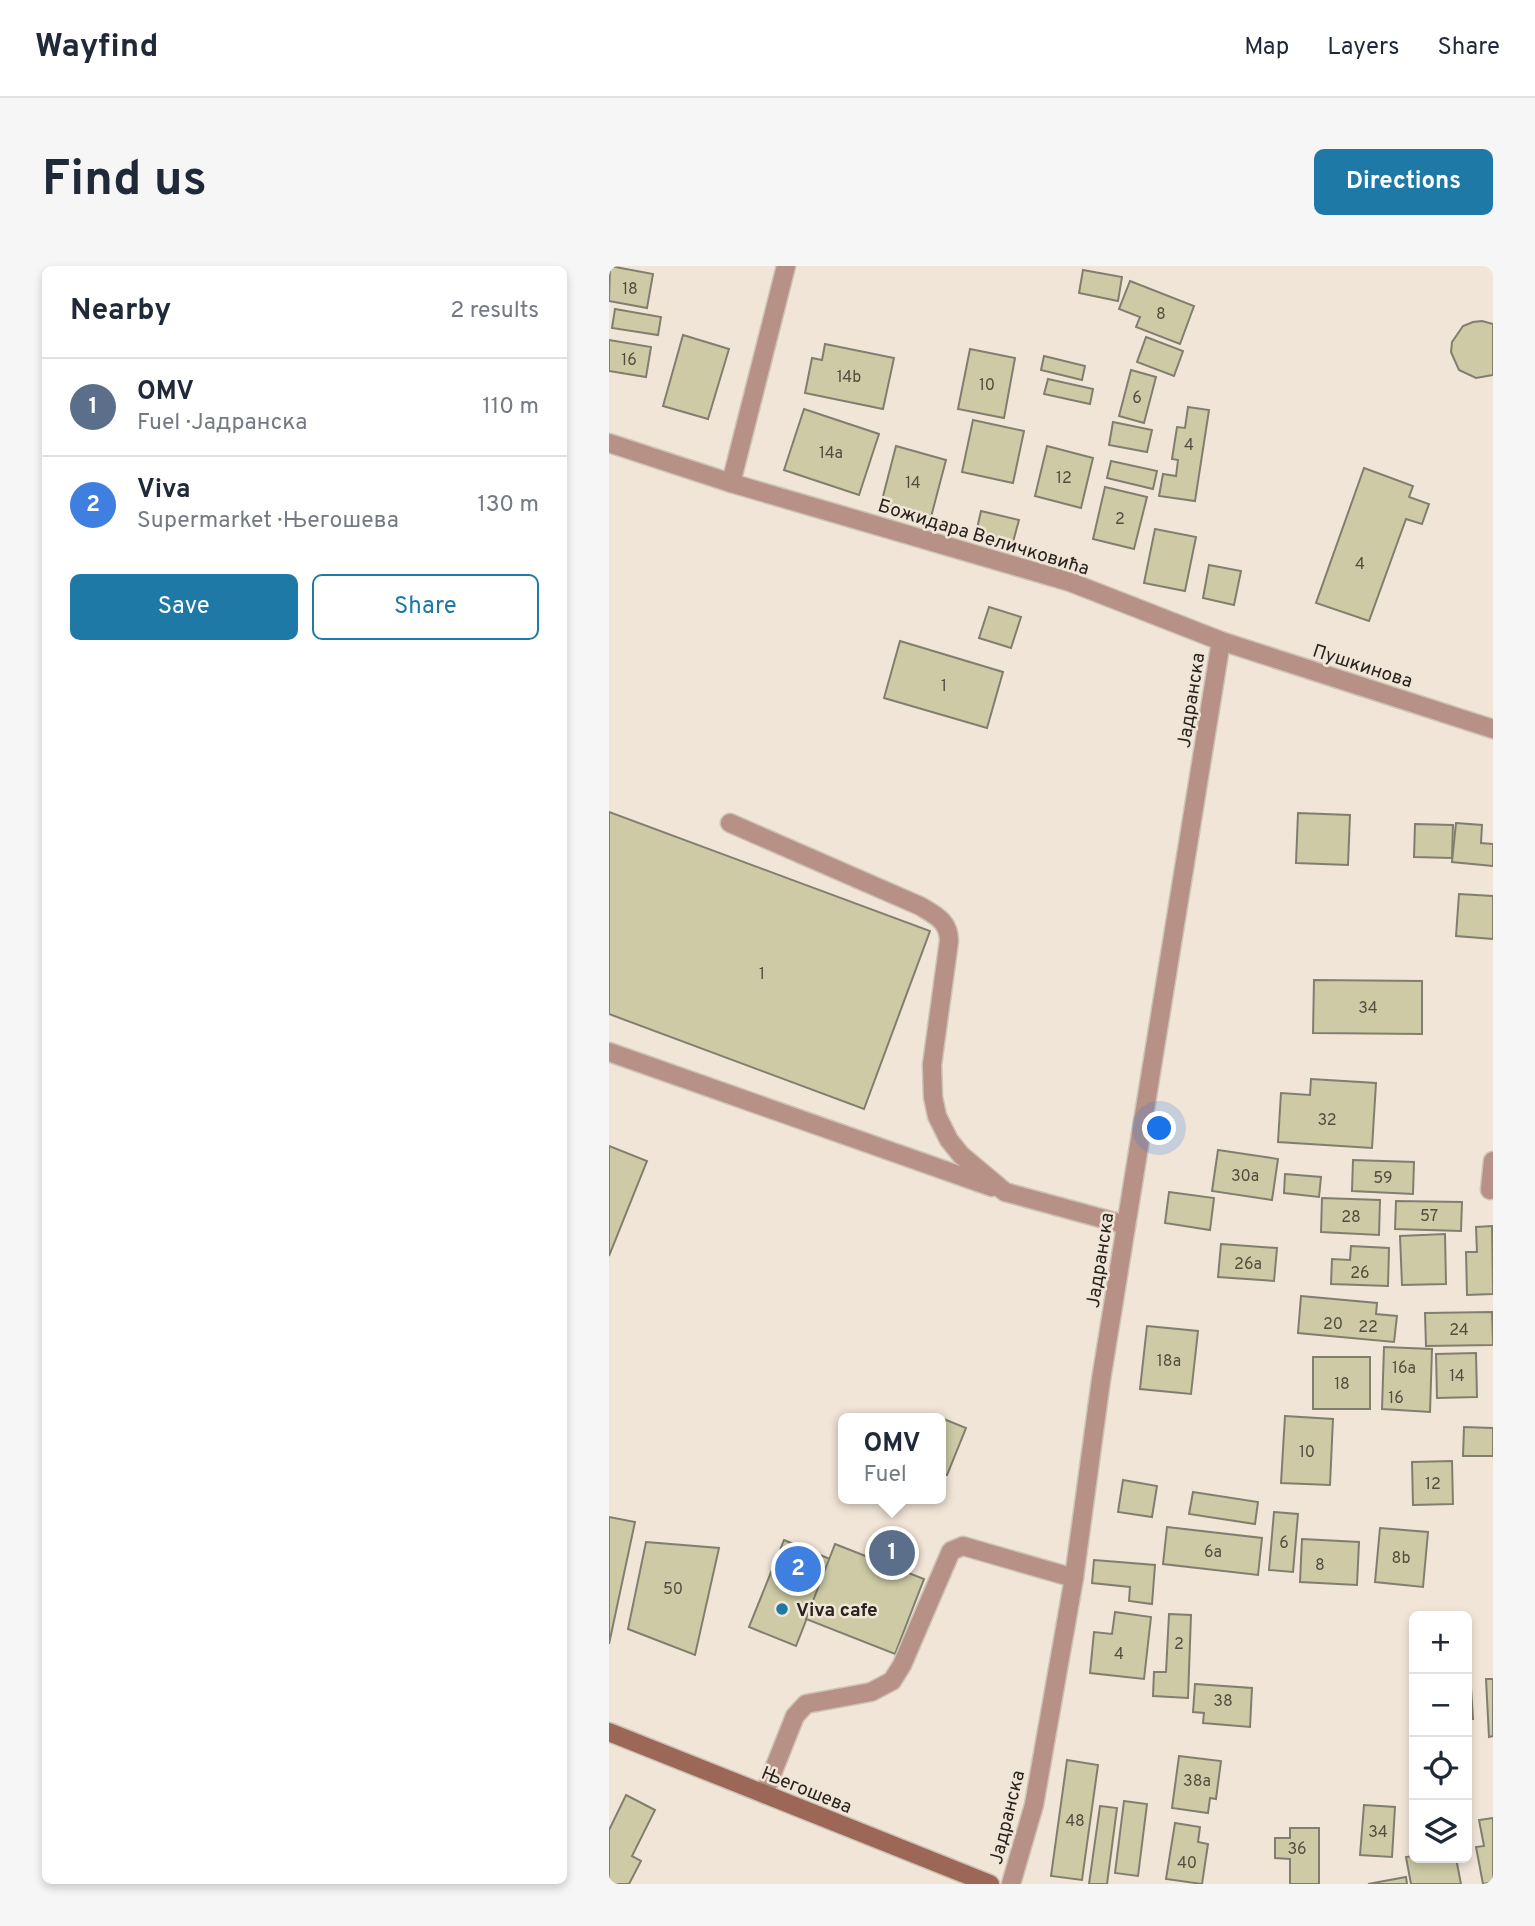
<!DOCTYPE html>
<html lang="en">
<head>
<meta charset="utf-8">
<style>
  body { margin:0; font-family:Overpass,sans-serif; background:#f6f6f7; color:#1f2937 }
  .controls { position:absolute; right:21px; bottom:21px; display:grid; overflow:hidden; border-radius:10px; box-shadow:0 4px 10px #0003 }
  .controls button { width:63px; height:63px; display:grid; place-items:center; padding:0; border:0; border-bottom:2px solid #e0e1e3; background:#fff; color:#1f2937; font:35px sans-serif }
  .you { position:absolute; left:551px; top:863px; width:24px; height:24px; margin:-18px; border:5px solid #fff; border-radius:50%; background:#1a73e8; box-shadow:0 0 0 10px #1a73e833 }
  .badge { display:grid; place-items:center; width:46px; height:46px; border-radius:50%; background:#1e79a7; color:#fff; font-size:23px; font-weight:700 }
  .pin { position:absolute; translate:-50% -50%; border:4px solid #fff; box-shadow:0 2px 7px #0006 }
  .popup { position:absolute; left:229px; top:1147px; width:108px; height:91px; box-sizing:border-box; display:grid; place-content:center; border-radius:10px; background:#fff; filter:drop-shadow(0 2px 5px #0005); font-size:23px; white-space:nowrap; color:#747a83 }
  .popup b { font-size:26px; color:#1f2937 }
  .popup::after { content:''; position:absolute; left:50%; top:100%; margin-left:-14px; border:14px solid transparent; border-top-color:#fff }
  .list { margin:0; padding:0; list-style:none }
  h2 { display:flex; justify-content:space-between; align-items:center; height:91px; margin:0; padding:0 28px; font-size:30px }
  h2 small { font-size:23px; font-weight:400; color:#747a83 }
  .list li { display:grid; grid-template-columns:46px 1fr auto; gap:21px; align-items:center; box-sizing:border-box; height:98px; padding:0 28px; border-top:2px solid #e0e1e3 }
  .list b { display:block; font-size:26px; white-space:nowrap }
  .list p { margin:0; font-size:23px; white-space:nowrap; color:#747a83 }
  .list em { font-size:23px; font-style:normal; color:#747a83 }
  .actions { display:flex; gap:14px; padding:21px 28px }
  .actions a { flex:1; padding:16px 0; border:2px solid #1e79a7; border-radius:10px; text-align:center; font-size:24px; color:#1e79a7 }
  .actions .main { background:#1e79a7; color:#fff }
  .icon { flex:none; width:38px; height:38px; fill:none; stroke:currentColor; stroke-width:2; stroke-linecap:round; stroke-linejoin:round }
  .map { position:relative; flex:none; width:884px; height:1618px; overflow:hidden; border-radius:10px }
  header { display:flex; align-items:center; gap:42px; box-sizing:border-box; height:98px; padding:0 35px; background:#fff; border-bottom:2px solid #e0e1e3 }
  header strong { font-size:33px }
  nav { display:flex; gap:38px; margin-inline-start:auto; font-size:24px }
  .intro { display:flex; align-items:center; justify-content:space-between; box-sizing:border-box; height:168px; padding:0 42px }
  h1 { margin:0; font-size:49px }
  .button { padding:18px 32px; border-radius:10px; background:#1e79a7; color:#fff; font-size:24px; font-weight:700 }
  main { display:flex; gap:42px; padding:0 42px }
  aside { flex:1; background:#fff; border-radius:10px; box-shadow:0 4px 10px #0003 }
  .map>svg:first-child { display:block }
  .building { fill:#cdcaa5; stroke:#807f6f; stroke-width:2 }
  .lines { fill:none; stroke-linecap:round; stroke-linejoin:round }
  .lane-casing { stroke:#cdc2b6; stroke-width:21 }
  .street-casing { stroke:#cdc2b6; stroke-width:21 }
  .secondary-casing { stroke:#cdc2b6; stroke-width:21 }
  .lane { stroke:#b79186; stroke-width:18 }
  .street { stroke:#b79186; stroke-width:18 }
  .secondary { stroke:#9d6757; stroke-width:18 }
  .poi-dot { fill:#1e79a7; stroke:#f1e5d7; stroke-width:2.5 }
  .labels { text-anchor:middle; stroke-width:5; stroke-linejoin:round; paint-order:stroke }
  .number-label { font-size:16px; fill:#514e40 }
  .street-label { font-size:19px; fill:#28241f; stroke:#f1e5d7 }
  .poi-label { font-size:19px; font-weight:bold; fill:#28241f; stroke:#f1e5d7; text-anchor:start }
</style>
</head>
<body>
<header>
<strong>Wayfind</strong>
<nav><a>Map</a><a>Layers</a><a>Share</a></nav>
</header>
<div class="intro"><h1>Find us</h1><a class="button">Directions</a></div>
<main>
<aside>
<h2>Nearby<small>2 results</small></h2>
<ul class="list">
<li><span class="badge" style="background:#5c6f8a">1</span><div><b>OMV</b><p>Fuel · Јадранска</p></div><em>110 m</em></li>
<li><span class="badge" style="background:#3f7fe0">2</span><div><b>Viva</b><p>Supermarket · Његошева</p></div><em>130 m</em></li>
</ul>
<div class="actions"><a class="main">Save</a><a>Share</a></div>
</aside>
<div class="map">
<svg width="884" height="1618" viewBox="0 0 884 1618">
  <rect width="100%" height="100%" fill="#f1e5d7"/>
  <!-- building -->
  <g class="building">
    <polygon points="1,0 44,8 38,42 0,35"/>
    <polygon points="474,4 513,11 509,35 470,27"/>
    <polygon points="521,15 585,40 571,78 527,61 531,51 510,43"/>
    <polygon points="6,43 52,51 49,69 3,62"/>
    <polygon points="873,55 884,58 884,109 867,112 850,104 842,86 843,76 854,60 864,56"/>
    <polygon points="74,69 120,83 99,153 54,140"/>
    <polygon points="537,71 574,85 565,110 528,96"/>
    <polygon points="0,74 42,81 37,111 0,105"/>
    <polygon points="216,78 285,92 274,143 196,127 203,92 213,94"/>
    <polygon points="361,83 406,92 395,152 349,143"/>
    <polygon points="435,90 476,100 473,114 432,104"/>
    <polygon points="522,104 547,111 535,157 510,150"/>
    <polygon points="439,113 484,123 481,138 435,128"/>
    <polygon points="579,141 600,144 586,235 550,230 554,208 567,210 569,194 563,193 568,161 576,162"/>
    <polygon points="195,143 270,168 250,229 175,204"/>
    <polygon points="364,154 415,165 404,217 353,206"/>
    <polygon points="504,156 543,164 538,186 500,179"/>
    <polygon points="287,180 337,194 322,251 272,238"/>
    <polygon points="438,180 484,192 472,242 426,230"/>
    <polygon points="502,195 548,205 544,223 498,212"/>
    <polygon points="755,202 804,220 800,231 820,238 813,258 797,253 760,355 707,337"/>
    <polygon points="496,221 538,231 525,283 484,273"/>
    <polygon points="372,245 410,254 404,276 367,267"/>
    <polygon points="546,263 587,271 576,325 535,317"/>
    <polygon points="600,299 632,305 625,339 594,332"/>
    <polygon points="380,341 412,351 402,382 370,372"/>
    <polygon points="291,375 394,406 378,462 275,432"/>
    <polygon points="0,546 321,665 255,843 0,748"/>
    <polygon points="689,547 741,549 739,599 687,597"/>
    <polygon points="847,557 873,559 872,577 884,578 884,600 843,596"/>
    <polygon points="806,558 844,559 843,592 805,591"/>
    <polygon points="850,628 884,630 884,673 847,670"/>
    <polygon points="705,714 813,715 813,768 704,767"/>
    <polygon points="702,813 767,817 763,882 669,876 672,827 701,829"/>
    <polygon points="0,880 38,895 0,990"/>
    <polygon points="609,884 669,893 663,934 603,925"/>
    <polygon points="744,894 805,896 804,928 743,925"/>
    <polygon points="676,908 712,911 710,931 675,927"/>
    <polygon points="560,926 605,932 601,964 556,957"/>
    <polygon points="713,932 771,934 770,969 712,966"/>
    <polygon points="787,935 853,936 852,965 786,963"/>
    <polygon points="883,960 884,1028 858,1029 857,986 868,986 867,961"/>
    <polygon points="836,968 837,1018 793,1019 791,970"/>
    <polygon points="612,978 668,982 665,1015 609,1011"/>
    <polygon points="742,980 780,982 779,1020 722,1018 723,993 741,994"/>
    <polygon points="692,1030 768,1037 767,1048 788,1050 785,1076 689,1067"/>
    <polygon points="883,1046 884,1079 817,1080 816,1047"/>
    <polygon points="538,1060 589,1065 582,1128 531,1123"/>
    <polygon points="775,1081 823,1083 821,1146 773,1143"/>
    <polygon points="867,1087 868,1131 828,1132 827,1088"/>
    <rect x="704" y="1091" width="57" height="52"/>
    <polygon points="325,1149 357,1162 338,1209 332,1207 332,1152 324,1152"/>
    <polygon points="676,1150 724,1153 721,1219 672,1217"/>
    <polygon points="855,1161 884,1162 884,1190 854,1190"/>
    <polygon points="843,1195 844,1238 804,1239 803,1196"/>
    <polygon points="514,1214 548,1220 543,1251 509,1246"/>
    <polygon points="584,1226 649,1236 646,1258 580,1248"/>
    <polygon points="665,1246 689,1248 684,1306 660,1304"/>
    <polygon points="0,1251 26,1256 0,1378"/>
    <polygon points="558,1261 653,1272 649,1309 554,1298"/>
    <polygon points="771,1262 819,1266 814,1321 766,1316"/>
    <polygon points="693,1273 750,1276 748,1319 691,1316"/>
    <polygon points="175,1274 221,1293 187,1380 140,1361"/>
    <polygon points="37,1276 110,1282 86,1389 19,1363"/>
    <polygon points="226,1278 315,1313 286,1388 197,1353"/>
    <polygon points="485,1294 546,1299 543,1338 520,1335 521,1321 483,1317"/>
    <polygon points="506,1346 542,1351 535,1413 481,1407 485,1366 503,1368"/>
    <polygon points="560,1348 582,1349 579,1432 544,1430 545,1406 557,1406"/>
    <polygon points="858,1406 861,1406 864,1453 858,1453"/>
    <polygon points="877,1413 884,1413 884,1470 880,1471"/>
    <polygon points="586,1418 643,1422 641,1461 594,1457 595,1447 584,1446"/>
    <rect x="858" y="1474" width="2" height="68"/>
    <polygon points="570,1490 612,1495 607,1533 601,1532 599,1547 563,1542"/>
    <polygon points="458,1494 489,1499 473,1614 442,1610"/>
    <polygon points="17,1529 46,1544 23,1590 32,1595 20,1618 0,1618 0,1564"/>
    <polygon points="515,1535 538,1538 529,1610 506,1607"/>
    <polygon points="755,1539 786,1541 783,1591 751,1589"/>
    <polygon points="491,1540 508,1542 498,1618 480,1618"/>
    <polygon points="884,1552 884,1616 874,1618 867,1581 875,1580 870,1554"/>
    <polygon points="566,1557 591,1561 589,1576 599,1578 593,1618 557,1613"/>
    <polygon points="681,1562 710,1562 710,1618 681,1618 681,1593 666,1592 666,1572 681,1572"/>
    <polygon points="805,1590 805,1592 847,1592 852,1618 802,1618 797,1591"/>
    <polygon points="797,1611 798,1618 759,1618"/>
  </g>
  <g class="lines">
    <defs>
      <g id="lane">
        <path d="M121,557L311,640C326,649 340,655 340,675L323,799L324,831L328,850L340,874L352,889L396,926L517,959"/>
        <polyline points="0,786 383,921"/>
        <polyline points="881,924 884,895"/>
        <polyline points="155,1528 186,1450 197,1438 262,1426 283,1415 293,1399 342,1285 354,1280 465,1312"/>
      </g>
      <g id="street">
        <polyline points="0,177 122,217 461,316 612,375 884,463"/>
        <polyline points="122,217 177,0"/>
        <polyline points="402,1618 425,1539 465,1312 492,1114 612,375"/>
      </g>
      <polyline id="secondary" points="0,1466 381,1618"/>
    </defs>
    <!-- lane casing -->
    <use href="#lane" class="lane-casing"/>
    <!-- street casing -->
    <use href="#street" class="street-casing"/>
    <!-- secondary casing -->
    <use href="#secondary" class="secondary-casing"/>
    <!-- lane -->
    <use href="#lane" class="lane"/>
    <!-- street -->
    <use href="#street" class="street"/>
    <!-- secondary -->
    <use href="#secondary" class="secondary"/>
  </g>
  <!-- markers -->
  <circle class="poi-dot" cx="173" cy="1343" r="7"/>
  <g class="labels">
    <!-- number labels -->
    <g class="number-label">
      <text x="21" y="28">18</text>
      <text x="552" y="53">8</text>
      <text x="20" y="99">16</text>
      <text x="240" y="116">14b</text>
      <text x="378" y="124">10</text>
      <text x="528" y="137">6</text>
      <text x="580" y="184">4</text>
      <text x="222" y="192">14a</text>
      <text x="455" y="217">12</text>
      <text x="304" y="222">14</text>
      <text x="511" y="258">2</text>
      <text x="751" y="303">4</text>
      <text x="335" y="425">1</text>
      <text x="153" y="713">1</text>
      <text x="759" y="747">34</text>
      <text x="718" y="859">32</text>
      <text x="636" y="915">30a</text>
      <text x="774" y="917">59</text>
      <text x="820" y="955">57</text>
      <text x="742" y="956">28</text>
      <text x="639" y="1003">26a</text>
      <text x="751" y="1012">26</text>
      <text x="724" y="1063">20</text>
      <text x="759" y="1066">22</text>
      <text x="850" y="1069">24</text>
      <text x="560" y="1100">18a</text>
      <text x="795" y="1107">16a</text>
      <text x="848" y="1115">14</text>
      <text x="733" y="1123">18</text>
      <text x="787" y="1137">16</text>
      <text x="698" y="1191">10</text>
      <text x="824" y="1223">12</text>
      <text x="675" y="1282">6</text>
      <text x="604" y="1291">6a</text>
      <text x="792" y="1297">8b</text>
      <text x="711" y="1304">8</text>
      <text x="64" y="1328">50</text>
      <text x="570" y="1383">2</text>
      <text x="510" y="1393">4</text>
      <text x="614" y="1440">38</text>
      <text x="588" y="1520">38a</text>
      <text x="466" y="1560">48</text>
      <text x="769" y="1571">34</text>
      <text x="688" y="1588">36</text>
      <text x="578" y="1602">40</text>
    </g>
    <!-- street labels -->
    <g class="street-label">
      <text transform="translate(375 270) rotate(17)" y="7">Божидара Величковића</text>
      <text transform="translate(754 399) rotate(18)" y="7">Пушкинова</text>
      <text transform="translate(581 434) rotate(-81)" y="7">Јадранска</text>
      <text transform="translate(490 994) rotate(-81)" y="7">Јадранска</text>
      <text transform="translate(198 1523) rotate(22)" y="7">Његошева</text>
      <text transform="translate(397 1551) rotate(-76)" y="7">Јадранска</text>
    </g>
    <!-- poi labels -->
    <g class="poi-label">
      <text x="187" y="1350">Viva cafe</text>
    </g>
  </g>
</svg>
<div class="controls">
<button>+</button>
<button>−</button>
<button><svg class="icon" aria-label="locate" viewBox="0 0 24 24"><circle cx="12" cy="12" r="6"/><path d="M12 2v4M12 18v4M2 12h4M18 12h4"/></svg></button>
<button><svg class="icon" aria-label="layers" viewBox="0 0 24 24"><path d="M12 4l9 5-9 5-9-5zM3 14l9 5 9-5"/></svg></button>
</div>
<div class="you"></div>
<div class="pin badge" style="left:283px;top:1287px;background:#5c6f8a">1</div>
<div class="popup"><b>OMV</b>Fuel</div>
<div class="pin badge" style="left:189px;top:1303px;background:#3f7fe0">2</div>
</div>
</main>
</body>
</html>
